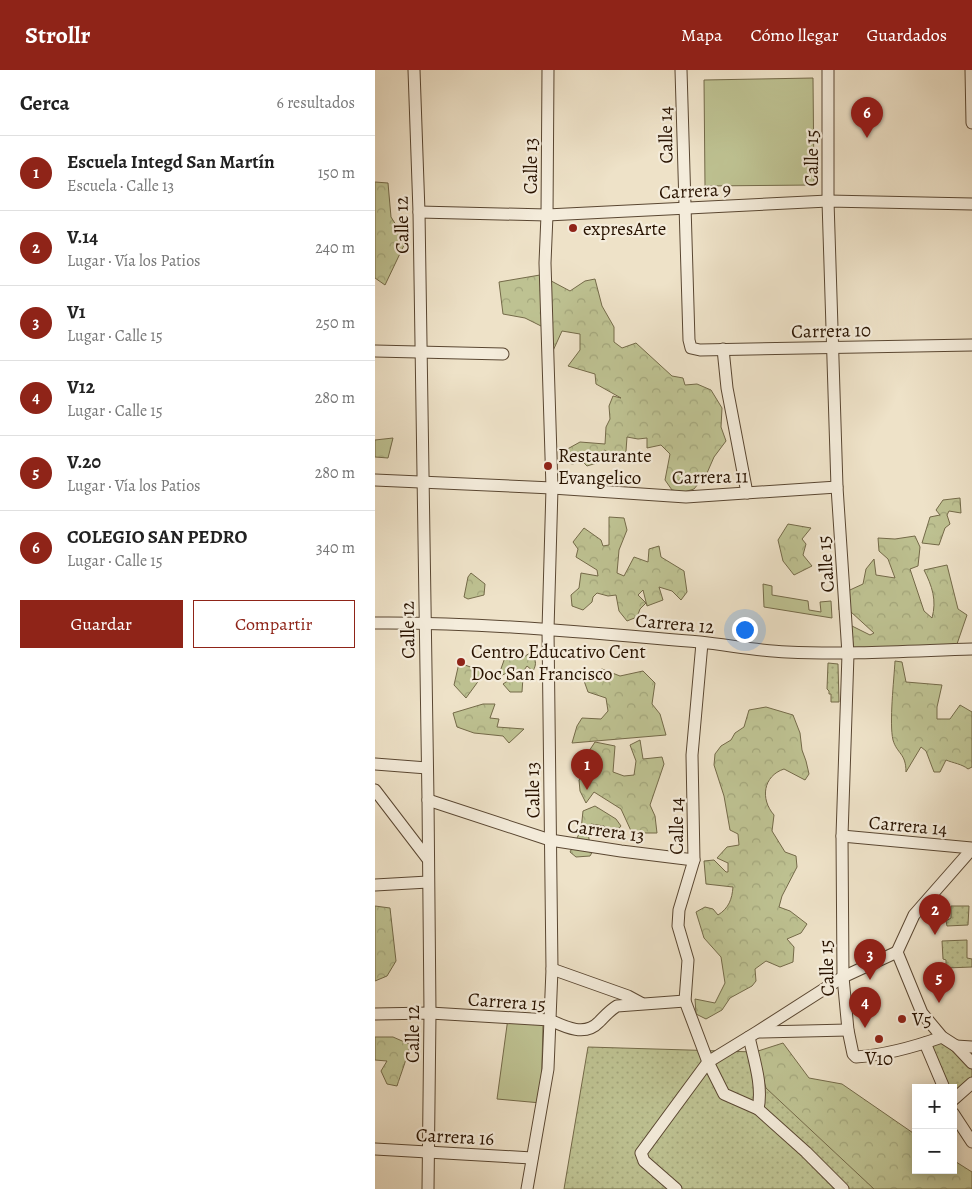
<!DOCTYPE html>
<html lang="es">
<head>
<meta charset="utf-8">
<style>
  body { margin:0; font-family:Alegreya,serif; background:#f6f6f6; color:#222 }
  .controls { position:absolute; right:15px; bottom:15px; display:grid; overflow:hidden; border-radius:0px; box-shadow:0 2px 12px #0003 }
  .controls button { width:45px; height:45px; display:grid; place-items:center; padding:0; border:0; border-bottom:1px solid #e0e0e0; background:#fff; color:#222; font:25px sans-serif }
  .you { position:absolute; left:369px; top:559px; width:18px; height:18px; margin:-12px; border:4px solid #fff; border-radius:50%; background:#1a73e8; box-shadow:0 0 0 8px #1a73e833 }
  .badge { display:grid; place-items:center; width:32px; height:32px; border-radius:50%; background:#8f2418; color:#fff; font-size:16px; font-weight:700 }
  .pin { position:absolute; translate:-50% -41px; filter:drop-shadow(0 1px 2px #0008) }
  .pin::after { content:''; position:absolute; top:26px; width:18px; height:15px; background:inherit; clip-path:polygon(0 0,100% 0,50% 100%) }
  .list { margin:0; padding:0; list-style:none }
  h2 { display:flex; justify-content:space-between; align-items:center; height:65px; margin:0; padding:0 20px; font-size:21px }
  h2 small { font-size:16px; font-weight:400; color:#767676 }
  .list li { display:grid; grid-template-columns:32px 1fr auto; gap:15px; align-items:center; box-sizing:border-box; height:75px; padding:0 20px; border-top:1px solid #e0e0e0 }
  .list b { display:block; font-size:19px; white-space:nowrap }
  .list p { margin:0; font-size:16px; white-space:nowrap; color:#767676 }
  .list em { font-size:16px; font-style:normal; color:#767676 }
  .actions { display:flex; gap:10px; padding:15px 20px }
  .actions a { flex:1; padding:11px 0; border:1px solid #8f2418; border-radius:0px; text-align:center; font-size:18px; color:#8f2418 }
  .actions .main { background:#8f2418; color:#fff }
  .map { position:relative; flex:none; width:597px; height:1119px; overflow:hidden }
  header { display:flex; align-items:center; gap:30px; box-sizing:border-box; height:70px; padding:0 25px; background:#8f2418; color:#fff }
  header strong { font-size:24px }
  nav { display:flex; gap:28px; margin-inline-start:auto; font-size:18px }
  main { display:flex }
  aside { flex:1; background:#fff }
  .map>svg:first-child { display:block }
  .grass { fill:url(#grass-dots); stroke:#746a49 }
  .forest { fill:url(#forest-crowns); stroke:#746a49 }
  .pitch { fill:#bec292; stroke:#746a49 }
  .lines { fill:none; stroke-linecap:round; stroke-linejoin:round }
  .minor-casing { stroke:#5a4732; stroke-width:13 }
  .minor { stroke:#f4ecdb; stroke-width:11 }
  .poi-dot { fill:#8f2418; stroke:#f4ecdb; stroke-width:2 }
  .labels { text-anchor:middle; stroke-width:4.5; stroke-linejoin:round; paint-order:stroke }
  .street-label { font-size:19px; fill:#291300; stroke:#f4ecdb }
  .poi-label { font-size:19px; fill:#291300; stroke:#f4ecdb; text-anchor:start }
</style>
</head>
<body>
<header>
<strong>Strollr</strong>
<nav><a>Mapa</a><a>Cómo llegar</a><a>Guardados</a></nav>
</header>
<main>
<aside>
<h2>Cerca<small>6 resultados</small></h2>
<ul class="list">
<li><span class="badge">1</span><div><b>Escuela Integd San Martín</b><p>Escuela · Calle 13</p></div><em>150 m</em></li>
<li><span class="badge">2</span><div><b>V.14</b><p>Lugar · Vía los Patios</p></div><em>240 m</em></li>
<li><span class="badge">3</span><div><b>V1</b><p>Lugar · Calle 15</p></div><em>250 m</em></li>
<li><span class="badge">4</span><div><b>V12</b><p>Lugar · Calle 15</p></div><em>280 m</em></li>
<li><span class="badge">5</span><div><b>V.20</b><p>Lugar · Vía los Patios</p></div><em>280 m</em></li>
<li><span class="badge">6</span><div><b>COLEGIO SAN PEDRO</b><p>Lugar · Calle 15</p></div><em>340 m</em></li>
</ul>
<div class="actions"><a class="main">Guardar</a><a>Compartir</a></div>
</aside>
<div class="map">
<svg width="597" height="1119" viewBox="0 0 597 1119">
  <defs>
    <pattern id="grass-dots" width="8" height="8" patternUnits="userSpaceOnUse" patternTransform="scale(1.25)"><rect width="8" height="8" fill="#bec292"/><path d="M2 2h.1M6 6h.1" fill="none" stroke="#a3a67c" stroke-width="1.8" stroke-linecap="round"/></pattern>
    <pattern id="forest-crowns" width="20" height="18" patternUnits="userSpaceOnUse" patternTransform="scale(1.25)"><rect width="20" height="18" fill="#bec292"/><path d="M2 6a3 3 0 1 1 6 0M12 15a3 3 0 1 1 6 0" fill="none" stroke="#a3a67c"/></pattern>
  </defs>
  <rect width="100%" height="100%" fill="#eee2c8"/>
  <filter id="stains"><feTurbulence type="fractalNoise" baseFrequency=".004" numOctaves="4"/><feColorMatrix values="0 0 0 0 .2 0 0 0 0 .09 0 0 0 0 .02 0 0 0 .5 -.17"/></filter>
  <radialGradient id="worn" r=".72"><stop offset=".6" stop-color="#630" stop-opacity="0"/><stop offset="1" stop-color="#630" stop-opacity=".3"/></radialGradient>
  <!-- grass -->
  <g class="grass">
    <polygon points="453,593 463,594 464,632 456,632 456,624 454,624 454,621 452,619"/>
    <polygon points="576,836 594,836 593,855 572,856 571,851 576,848"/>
    <polygon points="592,870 592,888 597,889 597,897 571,898 571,890 568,889 567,871"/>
    <polygon points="566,971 597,993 597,1020 580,1036 578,1018 573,1018 556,975"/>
    <polygon points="213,977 380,982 533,1119 189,1119"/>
  </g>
  <!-- forest -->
  <g class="forest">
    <polygon points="0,112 13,113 16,147 31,171 10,215 0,208"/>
    <path d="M165,205L195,221L210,211L220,209L227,236L239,257V272L247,278L261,273L297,306L308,308L310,315L322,314L336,320L347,338L346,357L351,371L339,387L332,403L319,419L309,422L297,420L290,410L295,384L286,375L272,378V368L263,369L252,367L251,381L244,390C238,387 235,383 229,380L225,392L212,396L206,390L198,394L193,393L187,382L205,372L230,374L231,357L235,349L234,336L238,326L246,328L221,314L220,304L193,296L205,280V264L187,261L177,283L172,259L150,248L128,244L124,212Z"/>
    <polygon points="18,368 13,388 0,387 0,370"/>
    <polygon points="585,428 586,443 574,441 572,445 575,454 570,458 564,475 547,473 555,447 565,445 561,440 568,430"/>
    <polygon points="234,447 249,448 252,460 244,480 242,503 249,506 259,487 273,492 274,479 284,476 286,487 309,501 312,522 306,530 297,521 284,517 288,530 272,536 268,520 263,525 271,533 265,539 262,547 252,551 244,541 241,525 233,526 222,523 218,527 217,532 208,540 197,536 196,525 204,518 206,503 223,506 222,500 201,487 203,479 198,472 209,458 226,470 228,476 234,475"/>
    <polygon points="413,454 436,458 427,469 431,474 428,485 437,496 419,505 408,491 403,470"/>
    <path d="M540,466L545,477L543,496L535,499L549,541L557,548C562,530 557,516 549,500L572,495L583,539L592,545L582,574L479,580L475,555L495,565L499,563L476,542L464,540V525L488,514L491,499L499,489L501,505L520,508L513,489L504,481L503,468L520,469Z"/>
    <polygon points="96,503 110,514 109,525 93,529 89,527 93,507"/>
    <path d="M132,582L149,587L156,582C161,589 162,594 158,601L152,596L147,603L134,602L123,607Z"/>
    <path d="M520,591L527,592L531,612L567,615L562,637V649H575L585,635L597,642V697L593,699C587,694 578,693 571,690L565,702H559L551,681L546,677L531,702C531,683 522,684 518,670C514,653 519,610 520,591Z"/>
    <polygon points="84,593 110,602 91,628 79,615"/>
    <polygon points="227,599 245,606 268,601 280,613 277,634 285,644 291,665 197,673 202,656 207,648 226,649 233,641 231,628 213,622 208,608"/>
    <polygon points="143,604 148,607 147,622 135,622 128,614"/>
    <polygon points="108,634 120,634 115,648 124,649 122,657 149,659 134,673 128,666 99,663 82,657 78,643"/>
    <path d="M391,637L418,645L425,663L427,680L431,691L434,704L430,710L409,699C388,706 385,729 399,745L397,761L410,782L421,786L422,797L407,826L404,837L415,841L432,854L426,863L412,869L419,877L418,892L405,897L391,891L380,899L381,911L377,916L355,928L347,940L331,949L321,944L320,929L340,933L350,913L346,887L329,868L321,842L330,837L338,839L343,845C354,838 357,829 358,817L331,814L329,791L339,790L351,802H353V793L342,788L352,777L364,775L363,764L355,760L349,726L339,695L340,684L346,676L356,670L360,663L369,657L374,640Z"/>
    <polygon points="265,670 268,689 287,687 289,694 275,735 280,746 282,763 257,763 246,739 219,722 211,733 205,721 204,710 215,698 221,685 214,681 220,672 240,676 238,702 249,706 259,705 261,691 255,675"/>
    <path d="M220,736L241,749L246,756L237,766L229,756L216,754C213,765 212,770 219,779L215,786L201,787L195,782L206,760L208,741Z"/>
    <polygon points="0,836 15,838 21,891 12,906 0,911"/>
    <path d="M0,967H18L34,974C35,981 25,1006 22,1016L12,1014L6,1001L12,991L0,990Z"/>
    <polygon points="408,973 434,1008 467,1014 541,1065 541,1100 578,1100 578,1090 597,1102 597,1119 499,1119 391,1018 380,982"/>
  </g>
  <!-- pitch -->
  <g class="pitch">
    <polygon points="438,8 439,115 330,116 329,10"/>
    <polygon points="388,514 397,516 397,525 433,531 434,540 446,542 445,532 456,531 457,548 389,537"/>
    <polygon points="133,948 168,954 166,1033 122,1029"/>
  </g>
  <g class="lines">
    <defs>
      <g id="minor">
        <polyline points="39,0 44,142 53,730 55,943 53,1119"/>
        <polyline points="306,0 314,270 316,278 325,280 597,275"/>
        <path d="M453,0V131L462,417L473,584L467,766L468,907L473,960L478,984L481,987C510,985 539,977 567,967"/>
        <polyline points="596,0 597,53"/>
        <polyline points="44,142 172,145 453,131 597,134"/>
        <polyline points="348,279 352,318 372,423"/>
        <polyline points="0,281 128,284"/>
        <polyline points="0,410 177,418 311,427 462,417"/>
        <path d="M0,553C108,552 217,563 325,572C354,575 383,581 412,582C473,585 535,581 597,579"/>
        <polyline points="327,573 317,685 319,790 304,840 303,856 313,890 310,931 333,992 349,1024 383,1039 431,1082 468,1119"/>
        <polyline points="0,694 52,698"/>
        <polyline points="0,720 52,788"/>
        <polyline points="53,730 175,770 246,781 319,790"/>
        <polyline points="467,766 597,778"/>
        <polyline points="597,779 539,845 522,882 547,943 567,967 581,976 597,993"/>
        <polyline points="0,815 53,812"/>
        <polyline points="177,899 253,926 266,933"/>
        <path d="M0,944L55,943L175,950C190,957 210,967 224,952C230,946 235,940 242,936L310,931"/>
        <polyline points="384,962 473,960"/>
        <path d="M374,967C379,990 388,1016 383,1039"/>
        <polyline points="550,973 569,1018"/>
        <polyline points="581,976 597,977"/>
        <polyline points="578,1030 597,1013"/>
        <polyline points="578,1043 597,1072"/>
        <polyline points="0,1079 157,1088"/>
        <polyline points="152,1119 173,999 177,899 173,560 177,418 170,193 172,145 173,0"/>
        <polyline points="301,1119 269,1091 266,1083 333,992 382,962 468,907 522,882"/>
      </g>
    </defs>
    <!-- minor casing -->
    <use href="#minor" class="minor-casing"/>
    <!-- minor -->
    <use href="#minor" class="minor"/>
  </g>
  <!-- markers -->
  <g class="poi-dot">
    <circle cx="198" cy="158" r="5"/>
    <circle cx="173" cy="396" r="5"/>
    <circle cx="86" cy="592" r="5"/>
    <circle cx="527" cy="949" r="5"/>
    <circle cx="504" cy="969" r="5"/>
  </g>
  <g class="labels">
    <!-- street labels -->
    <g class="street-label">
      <text transform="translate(290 65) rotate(-91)" y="7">Calle 14</text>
      <text transform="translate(436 88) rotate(-90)" y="7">Calle 15</text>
      <text transform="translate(155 96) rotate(-90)" y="7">Calle 13</text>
      <text transform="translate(320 120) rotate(-3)" y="7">Carrera 9</text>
      <text transform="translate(26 155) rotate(-91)" y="7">Calle 12</text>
      <text transform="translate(456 260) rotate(-1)" y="7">Carrera 10</text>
      <text transform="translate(335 406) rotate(-1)" y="7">Carrera 11</text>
      <text transform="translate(450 494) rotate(-94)" y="7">Calle 15</text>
      <text transform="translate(300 553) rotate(5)" y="7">Carrera 12</text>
      <text transform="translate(32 560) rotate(-91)" y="7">Calle 12</text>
      <text transform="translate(157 720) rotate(-91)" y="7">Calle 13</text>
      <text transform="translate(533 755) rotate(5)" y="7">Carrera 14</text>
      <text transform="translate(301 756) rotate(-90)" y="7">Calle 14</text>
      <text transform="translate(231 760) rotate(8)" y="7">Carrera 13</text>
      <text transform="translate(451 898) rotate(-92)" y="7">Calle 15</text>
      <text transform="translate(132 931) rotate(4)" y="7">Carrera 15</text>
      <text transform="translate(37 964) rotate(-90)" y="7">Calle 12</text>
      <text transform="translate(80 1066) rotate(3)" y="7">Carrera 16</text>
    </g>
    <!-- poi labels -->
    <g class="poi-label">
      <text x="208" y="165">expresArte</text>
      <text x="183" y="392">Restaurante<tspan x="183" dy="22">Evangelico</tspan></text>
      <text x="96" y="588">Centro Educativo Cent<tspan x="96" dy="22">Doc San Francisco</tspan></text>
      <text x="537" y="956">V5</text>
      <text x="504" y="995" text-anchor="middle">V10</text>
    </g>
  </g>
  <rect width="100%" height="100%" filter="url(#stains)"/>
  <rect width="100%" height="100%" fill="url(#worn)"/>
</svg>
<div class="controls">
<button>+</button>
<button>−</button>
</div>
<div class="you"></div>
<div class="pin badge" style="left:212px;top:720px">1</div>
<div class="pin badge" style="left:560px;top:865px">2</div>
<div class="pin badge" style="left:495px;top:910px">3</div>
<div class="pin badge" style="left:490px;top:958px">4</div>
<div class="pin badge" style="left:564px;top:933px">5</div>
<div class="pin badge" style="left:492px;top:68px">6</div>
</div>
</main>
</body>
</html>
